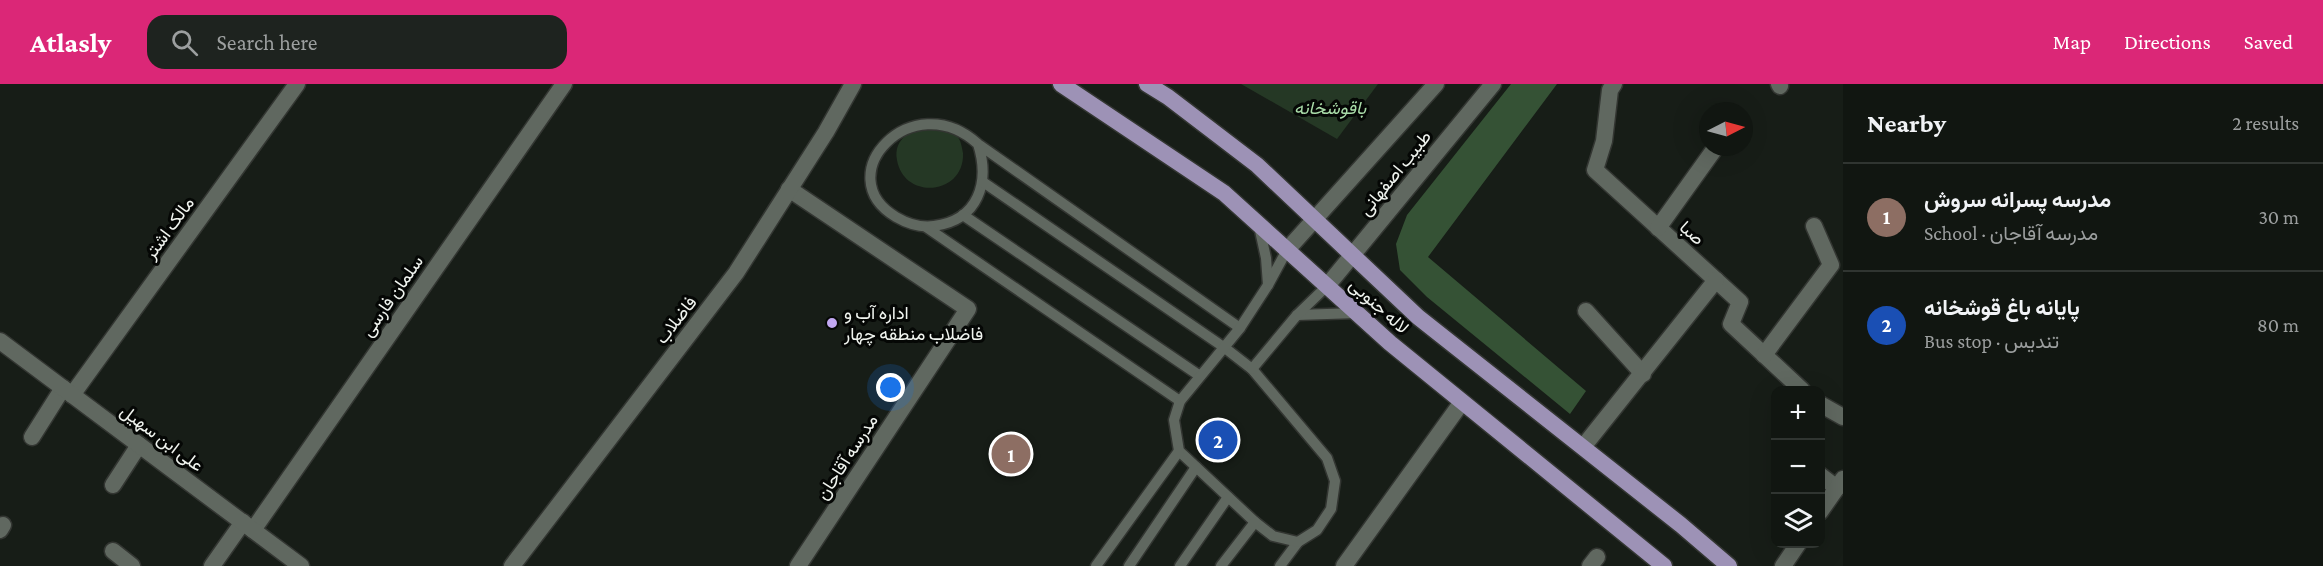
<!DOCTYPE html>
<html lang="en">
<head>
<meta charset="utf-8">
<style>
  body { margin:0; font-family:"Crimson Pro",Vazirmatn,serif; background:#1e231f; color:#f1f3f6 }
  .controls { position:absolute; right:18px; bottom:18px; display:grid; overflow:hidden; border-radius:12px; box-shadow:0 6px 24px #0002 }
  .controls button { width:54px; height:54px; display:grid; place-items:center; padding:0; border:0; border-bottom:2px solid #303531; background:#111611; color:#f1f3f6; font:30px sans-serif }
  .compass { position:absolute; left:1699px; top:18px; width:54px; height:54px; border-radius:50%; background:#111611; box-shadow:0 6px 24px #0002; rotate:84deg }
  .you { position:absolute; left:891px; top:304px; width:21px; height:21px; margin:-15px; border:4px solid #fff; border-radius:50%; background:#1a73e8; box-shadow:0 0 0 9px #1a73e833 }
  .badge { display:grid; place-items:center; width:39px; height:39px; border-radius:50%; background:#db2777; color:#fff; font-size:20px; font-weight:700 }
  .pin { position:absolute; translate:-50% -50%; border:3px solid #fff; box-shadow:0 2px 6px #0006 }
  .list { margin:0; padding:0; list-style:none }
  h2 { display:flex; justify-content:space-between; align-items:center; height:78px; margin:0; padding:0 24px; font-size:26px }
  h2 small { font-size:20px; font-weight:400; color:#9c9f9f }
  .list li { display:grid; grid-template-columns:39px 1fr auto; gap:18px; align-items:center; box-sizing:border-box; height:108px; padding:0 24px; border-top:2px solid #303531 }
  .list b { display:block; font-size:22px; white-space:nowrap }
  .list p { margin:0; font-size:20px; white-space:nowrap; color:#9c9f9f }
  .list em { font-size:20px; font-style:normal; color:#9c9f9f }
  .icon { flex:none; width:33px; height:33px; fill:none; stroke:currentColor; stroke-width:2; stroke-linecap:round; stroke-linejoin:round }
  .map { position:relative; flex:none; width:1843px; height:482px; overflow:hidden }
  header { display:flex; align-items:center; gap:36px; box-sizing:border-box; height:84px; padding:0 30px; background:#db2777; color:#fff }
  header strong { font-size:28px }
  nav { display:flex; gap:33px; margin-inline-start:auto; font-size:21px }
  .search { width:420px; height:54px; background:#1e231f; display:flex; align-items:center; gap:15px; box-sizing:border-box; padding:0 21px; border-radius:18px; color:#9c9f9f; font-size:22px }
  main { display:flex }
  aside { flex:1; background:#111611 }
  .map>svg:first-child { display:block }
  .green { fill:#253825 }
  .forest { fill:#355235 }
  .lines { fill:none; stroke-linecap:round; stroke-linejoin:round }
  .service-casing { stroke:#333632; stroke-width:13 }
  .minor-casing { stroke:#333632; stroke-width:19 }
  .tertiary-casing { stroke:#333632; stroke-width:19 }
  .primary-casing { stroke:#333632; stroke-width:19 }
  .service { stroke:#606860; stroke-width:10 }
  .minor { stroke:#606860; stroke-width:16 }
  .tertiary { stroke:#606860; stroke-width:16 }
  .primary { stroke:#9d92b6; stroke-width:16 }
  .poi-dot { fill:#c2a8f2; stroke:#050705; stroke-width:2 }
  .labels { text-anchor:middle; stroke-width:6; stroke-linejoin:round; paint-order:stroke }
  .park-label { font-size:18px; font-style:italic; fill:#a9dca8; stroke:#050705 }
  .street-label { font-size:18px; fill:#f0f4ef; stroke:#050705 }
  .poi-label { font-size:18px; fill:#f0f4ef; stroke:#050705; text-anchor:start }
</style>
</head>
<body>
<header>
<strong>Atlasly</strong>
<div class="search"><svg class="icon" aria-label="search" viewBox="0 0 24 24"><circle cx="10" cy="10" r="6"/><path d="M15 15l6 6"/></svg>Search here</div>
<nav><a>Map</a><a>Directions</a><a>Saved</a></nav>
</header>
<main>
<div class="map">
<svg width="1843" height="482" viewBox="0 0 1843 482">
  <rect width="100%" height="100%" fill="#171d17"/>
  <!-- green -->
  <g class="green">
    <polygon points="1241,0 1378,0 1337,55"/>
    <path d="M928,37C937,41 951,45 957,52C961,56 962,64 963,69C965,111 904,117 897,76C893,54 912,47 928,37Z"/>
  </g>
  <!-- forest -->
  <polygon class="forest" points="1511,0 1557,0 1428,173 1586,307 1570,330 1427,213 1400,186 1396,160 1407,131"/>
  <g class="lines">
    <defs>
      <g id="service">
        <path d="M978,60C990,98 979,136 934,142C920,144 908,140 896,133C827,92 912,0 978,60L1240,244"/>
        <polyline points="983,98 1225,264 1252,285 1327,374 1335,397 1331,425 1317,446 1298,458 1280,482"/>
        <polyline points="963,131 1200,292"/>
        <polyline points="1259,142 1266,174 1268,201"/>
        <polyline points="926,143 1180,317"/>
        <polyline points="1287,166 1268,201 1240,244 1180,317 1174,336 1179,367 1255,438 1273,452 1298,458"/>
        <polyline points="1297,231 1357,229"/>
        <polyline points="1252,285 1297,231 1327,202"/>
        <polyline points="1096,482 1179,367"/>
        <polyline points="1129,482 1196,383"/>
        <polyline points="1180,482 1228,413"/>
        <polyline points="1221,482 1255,438"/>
      </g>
      <g id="minor">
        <polyline points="1614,0 1610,6 1604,57 1595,86 1740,218 1731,240 1802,306"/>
        <polyline points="1779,0 1780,2"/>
        <polyline points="789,105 968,225 798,482"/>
        <polyline points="1658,144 1716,63"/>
        <polyline points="1586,227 1643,290"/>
        <polyline points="1764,271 1831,181 1814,142"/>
        <polyline points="72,311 297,0"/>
        <polyline points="1820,320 1843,333"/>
        <polyline points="32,353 63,304"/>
        <polyline points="1583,363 1716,196"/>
        <polyline points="1820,391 1837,404"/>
        <polyline points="113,401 139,361"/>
        <polyline points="1820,428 1843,395"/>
        <polyline points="0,446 3,441"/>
        <polyline points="253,446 564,0"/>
        <polyline points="113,467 132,482"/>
        <polyline points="212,482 243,438"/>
        <polyline points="512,482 736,189 826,48 853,0"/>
        <polyline points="1344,482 1462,318"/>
        <polyline points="1590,482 1597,473"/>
        <polyline points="1783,482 1798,460"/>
      </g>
      <g id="tertiary">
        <polyline points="1287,166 1436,0"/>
        <polyline points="1327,202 1493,0"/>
        <polyline points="0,257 301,482"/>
      </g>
      <g id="primary">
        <polyline points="1061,0 1224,109 1390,259 1664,482"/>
        <polyline points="1147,0 1168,13 1257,81 1418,233 1681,441 1729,482"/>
      </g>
    </defs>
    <!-- service casing -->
    <use href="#service" class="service-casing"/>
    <!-- minor casing -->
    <use href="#minor" class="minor-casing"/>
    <!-- tertiary casing -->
    <use href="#tertiary" class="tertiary-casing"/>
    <!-- primary casing -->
    <use href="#primary" class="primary-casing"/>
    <!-- service -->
    <use href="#service" class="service"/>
    <!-- minor -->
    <use href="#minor" class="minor"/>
    <!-- tertiary -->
    <use href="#tertiary" class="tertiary"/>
    <!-- primary -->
    <use href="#primary" class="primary"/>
  </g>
  <!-- markers -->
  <circle class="poi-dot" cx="832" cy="239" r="6"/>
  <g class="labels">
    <!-- park labels -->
    <g class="park-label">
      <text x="1330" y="30">باقوشخانه</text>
    </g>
    <!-- street labels -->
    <g class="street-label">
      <text transform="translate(1395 89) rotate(-51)" y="6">طبیب اصفهانی</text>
      <text transform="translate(169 144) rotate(-54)" y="6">مالک اشتر</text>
      <text transform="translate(1692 149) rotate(42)" y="6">صبا</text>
      <text transform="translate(392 212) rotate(-55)" y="6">سلمان فارسی</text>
      <text transform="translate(1379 222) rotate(42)" y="6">لاله جنوبی</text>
      <text transform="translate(676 236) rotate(-52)" y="6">فاضلاب</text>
      <text transform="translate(162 354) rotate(37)" y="6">علی ابن سهیل</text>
      <text transform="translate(847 373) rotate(-57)" y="6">مدرسه آقاجان</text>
    </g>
    <!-- poi labels -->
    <g class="poi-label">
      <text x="844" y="235">اداره آب و<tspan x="844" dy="21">فاضلاب منطقه چهار</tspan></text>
    </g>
  </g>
</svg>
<div class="controls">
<button>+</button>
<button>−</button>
<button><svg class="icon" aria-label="layers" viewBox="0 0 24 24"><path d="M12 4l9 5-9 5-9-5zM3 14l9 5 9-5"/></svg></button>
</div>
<svg class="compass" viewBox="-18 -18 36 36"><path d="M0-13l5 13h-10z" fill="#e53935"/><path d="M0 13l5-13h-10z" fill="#9c9f9f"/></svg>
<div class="you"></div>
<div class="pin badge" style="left:1011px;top:370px;background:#8d6e63">1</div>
<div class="pin badge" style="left:1218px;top:356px;background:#1a4fb4">2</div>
</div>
<aside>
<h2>Nearby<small>2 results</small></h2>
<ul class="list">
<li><span class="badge" style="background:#8d6e63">1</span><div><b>مدرسه پسرانه سروش</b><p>School · مدرسه آقاجان</p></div><em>30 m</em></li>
<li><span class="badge" style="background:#1a4fb4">2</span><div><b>پایانه باغ قوشخانه</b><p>Bus stop · تندیس</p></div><em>80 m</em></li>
</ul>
</aside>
</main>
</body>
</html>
